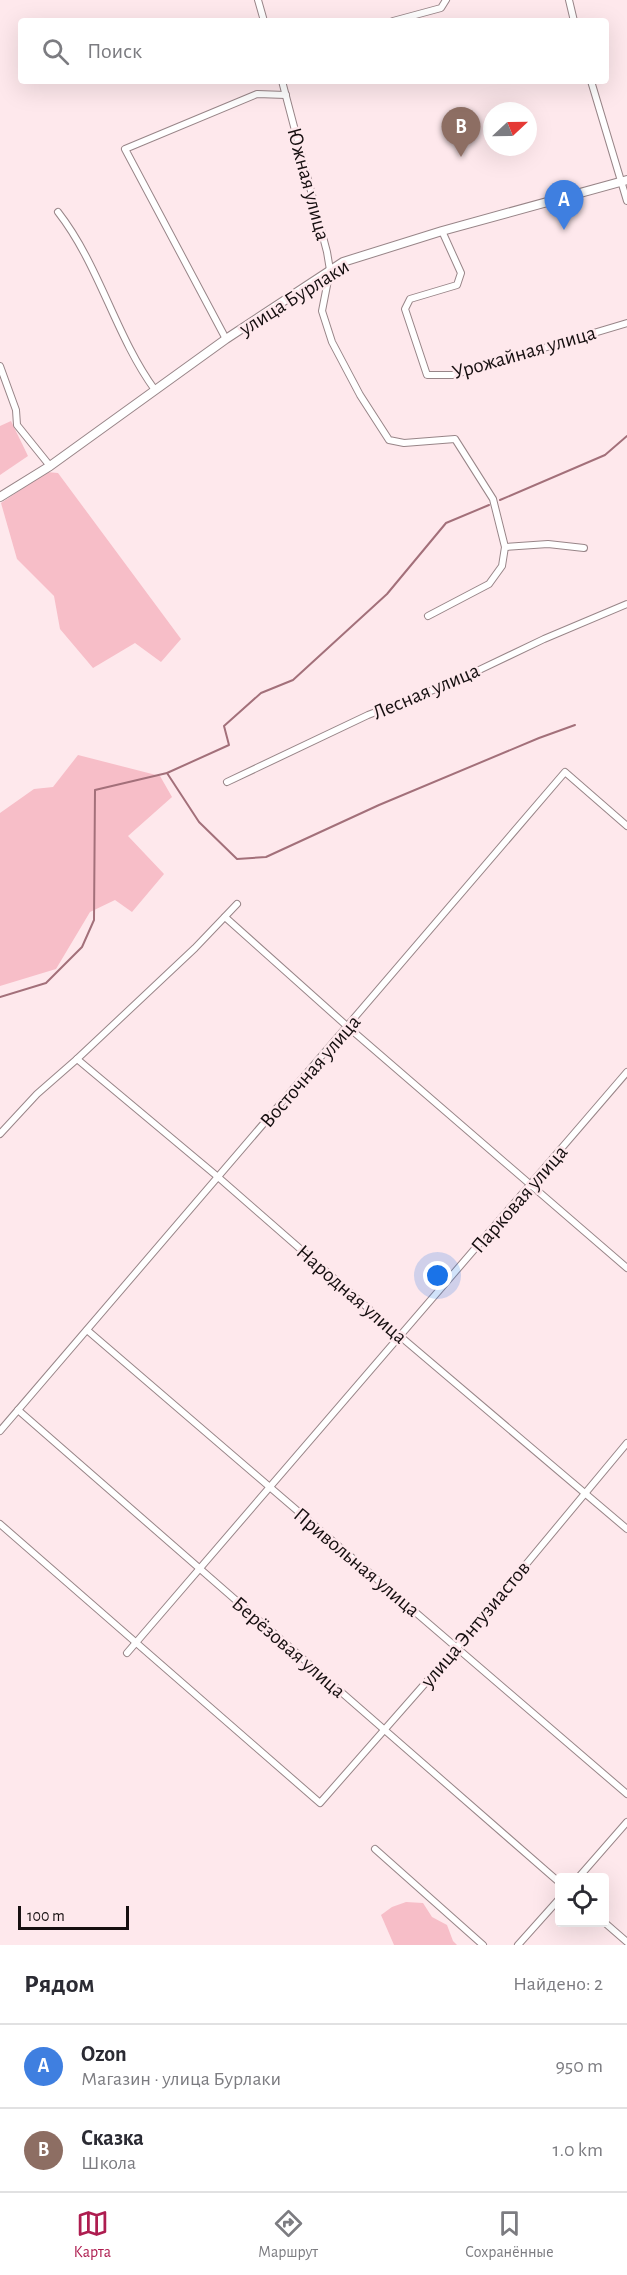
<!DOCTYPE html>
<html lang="ru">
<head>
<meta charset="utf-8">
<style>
  body { margin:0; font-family:"Alegreya Sans",sans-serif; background:#f2f2f3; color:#2b2b33 }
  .controls { position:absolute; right:18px; bottom:18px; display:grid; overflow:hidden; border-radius:6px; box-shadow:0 6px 24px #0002 }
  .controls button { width:54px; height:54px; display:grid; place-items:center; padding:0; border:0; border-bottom:2px solid #e1e1e2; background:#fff; color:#2b2b33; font:30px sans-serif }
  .compass { position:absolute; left:483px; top:102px; width:54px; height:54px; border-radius:50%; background:#fff; box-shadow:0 6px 24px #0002; rotate:68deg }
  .scale { position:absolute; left:18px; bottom:15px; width:111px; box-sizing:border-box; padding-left:6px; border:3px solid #160f10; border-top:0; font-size:16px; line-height:21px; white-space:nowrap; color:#160f10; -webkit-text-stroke:4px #fee8ec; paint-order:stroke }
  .you { position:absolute; left:438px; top:1276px; width:21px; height:21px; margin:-15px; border:4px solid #fff; border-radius:50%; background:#1a73e8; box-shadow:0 0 0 9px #1a73e833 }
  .badge { display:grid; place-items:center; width:39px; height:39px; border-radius:50%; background:#ae1d50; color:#fff; font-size:20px; font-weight:700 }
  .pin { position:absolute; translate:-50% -50px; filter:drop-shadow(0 2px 3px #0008) }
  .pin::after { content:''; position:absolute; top:32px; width:21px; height:18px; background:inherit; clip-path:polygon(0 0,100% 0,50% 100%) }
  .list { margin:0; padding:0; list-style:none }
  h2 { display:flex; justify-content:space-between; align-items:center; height:78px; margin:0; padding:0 24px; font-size:26px }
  h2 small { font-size:20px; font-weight:400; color:#7c7c81 }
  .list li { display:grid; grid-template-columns:39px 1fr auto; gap:18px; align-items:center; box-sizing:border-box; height:84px; padding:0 24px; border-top:2px solid #e1e1e2 }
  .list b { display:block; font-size:22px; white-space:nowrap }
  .list p { margin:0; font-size:20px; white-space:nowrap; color:#7c7c81 }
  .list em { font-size:20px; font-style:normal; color:#7c7c81 }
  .icon { flex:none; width:33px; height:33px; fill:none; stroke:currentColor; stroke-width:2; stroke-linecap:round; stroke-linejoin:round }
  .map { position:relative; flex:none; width:627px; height:1945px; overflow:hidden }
  .search { position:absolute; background:#fff; box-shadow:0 6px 24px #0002; left:18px; right:18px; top:18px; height:66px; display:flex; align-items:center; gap:15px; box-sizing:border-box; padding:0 21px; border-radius:6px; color:#7c7c81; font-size:22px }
  .sheet { height:246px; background:#fff }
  nav { display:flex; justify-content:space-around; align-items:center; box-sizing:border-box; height:84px; border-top:2px solid #e1e1e2; background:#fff; font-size:16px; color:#7c7c81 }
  nav a { display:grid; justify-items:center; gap:3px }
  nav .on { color:#ae1d50 }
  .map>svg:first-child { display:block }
  .green { fill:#f7bec8 }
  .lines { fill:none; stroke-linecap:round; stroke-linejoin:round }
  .stream { stroke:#a3707a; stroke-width:2 }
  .minor-casing { stroke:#988588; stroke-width:8 }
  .tertiary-casing { stroke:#988588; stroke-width:10 }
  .minor { stroke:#fff; stroke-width:6 }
  .tertiary { stroke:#fff; stroke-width:8 }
  .labels { text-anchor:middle; stroke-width:5; stroke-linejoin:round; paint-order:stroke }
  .street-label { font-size:21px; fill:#160f10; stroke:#fee8ec }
</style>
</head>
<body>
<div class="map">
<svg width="627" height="1945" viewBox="0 0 627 1945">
  <rect width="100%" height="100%" fill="#fee8ec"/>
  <!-- green -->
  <g class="green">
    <polygon points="11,421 28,456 0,475 0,426"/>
    <polygon points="47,472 58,473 181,639 161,662 135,643 93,668 60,629 54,596 17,559 1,503"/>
    <polygon points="78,755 160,776 172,797 128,836 164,874 132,912 115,900 90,912 56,969 0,986 0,813 34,789 53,787"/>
    <polygon points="406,1902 423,1903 432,1917 447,1925 453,1941 457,1945 394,1945 381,1915 392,1907"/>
  </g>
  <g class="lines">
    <!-- stream -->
    <g class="stream">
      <polyline points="500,500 605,455 627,436"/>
      <polyline points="167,773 199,822 237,859 266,857 379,805 539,738 575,725"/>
      <polyline points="0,997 46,983 82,947 94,920 95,790 167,773 229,745 224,726 261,693 293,680 387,594 446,523 489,505"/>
    </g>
    <defs>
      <g id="minor">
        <polyline points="258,0 264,21"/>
        <polyline points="569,0 574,21"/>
        <polyline points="393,21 441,8 446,0"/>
        <polyline points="282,81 327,252 330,270 322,311 332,342 360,395 389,440 404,443 455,439 493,499 505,547 502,566 489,584 428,616"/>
        <polyline points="591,81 627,201"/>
        <path d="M58,212C100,266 115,335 155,390"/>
        <polyline points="442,231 461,273 457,285 410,299 405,309 427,375 453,375 627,323"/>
        <polyline points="226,339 125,149 257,94 286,95"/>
        <polyline points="0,366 16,410 17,425 50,466"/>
        <polyline points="505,547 548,544 584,548"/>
        <polyline points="227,782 368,715 454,682 544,639 627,604"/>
        <polyline points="225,917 348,1027 627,1268"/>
        <polyline points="77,1059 218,1177 401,1337 627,1529"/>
        <polyline points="0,1134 37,1094 77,1059 195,948 237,904"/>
        <polyline points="87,1330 627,1794"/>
        <polyline points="18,1410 560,1883"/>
        <polyline points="0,1431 565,772 627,826"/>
        <polyline points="0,1524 320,1803 458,1646 627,1443"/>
        <polyline points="127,1653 627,1072"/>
        <polyline points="375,1849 483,1945"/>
        <polyline points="578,1878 627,1822"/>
        <polyline points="604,1922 627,1942"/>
        <polyline points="518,1945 560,1898"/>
      </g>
      <polyline id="tertiary" points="0,497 50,466 226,339 343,262 442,231 627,180"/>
    </defs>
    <!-- minor casing -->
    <use href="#minor" class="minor-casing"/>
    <!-- tertiary casing -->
    <use href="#tertiary" class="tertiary-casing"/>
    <!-- minor -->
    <use href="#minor" class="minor"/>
    <!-- tertiary -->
    <use href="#tertiary" class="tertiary"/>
  </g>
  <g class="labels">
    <!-- street labels -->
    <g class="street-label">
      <text transform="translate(309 184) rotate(75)" y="7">Южная улица</text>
      <text transform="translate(294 297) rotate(-32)" y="7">улица Бурлаки</text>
      <text transform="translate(524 352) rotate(-16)" y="7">Урожайная улица</text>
      <text transform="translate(426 691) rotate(-23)" y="7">Лесная улица</text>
      <text transform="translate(310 1071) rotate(-49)" y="7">Восточная улица</text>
      <text transform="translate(519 1199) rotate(-49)" y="7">Парковая улица</text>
      <text transform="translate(352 1294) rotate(41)" y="7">Народная улица</text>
      <text transform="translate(357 1562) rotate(40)" y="7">Привольная улица</text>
      <text transform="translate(475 1624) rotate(-50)" y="7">улица Энтузиастов</text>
      <text transform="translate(289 1647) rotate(41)" y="7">Берёзовая улица</text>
    </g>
  </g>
</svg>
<div class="controls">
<button><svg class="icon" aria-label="locate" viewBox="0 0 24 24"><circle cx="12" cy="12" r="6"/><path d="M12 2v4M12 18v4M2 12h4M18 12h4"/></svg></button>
</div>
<svg class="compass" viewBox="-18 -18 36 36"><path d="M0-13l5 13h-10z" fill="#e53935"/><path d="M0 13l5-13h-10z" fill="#7c7c81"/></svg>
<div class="scale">100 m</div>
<div class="you"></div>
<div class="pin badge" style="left:564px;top:230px;background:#3f7fe0">A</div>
<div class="pin badge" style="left:461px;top:157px;background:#8d6e63">B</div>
<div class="search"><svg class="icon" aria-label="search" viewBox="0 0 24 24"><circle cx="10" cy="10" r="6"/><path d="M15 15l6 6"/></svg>Поиск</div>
</div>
<section class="sheet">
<h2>Рядом<small>Найдено: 2</small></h2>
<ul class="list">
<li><span class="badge" style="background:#3f7fe0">A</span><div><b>Ozon</b><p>Магазин · улица Бурлаки</p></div><em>950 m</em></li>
<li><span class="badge" style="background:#8d6e63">B</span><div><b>Сказка</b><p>Школа</p></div><em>1.0 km</em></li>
</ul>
</section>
<nav>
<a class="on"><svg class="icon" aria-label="map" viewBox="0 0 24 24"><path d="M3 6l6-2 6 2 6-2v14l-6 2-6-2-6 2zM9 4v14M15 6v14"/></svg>Карта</a>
<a><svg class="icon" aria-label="directions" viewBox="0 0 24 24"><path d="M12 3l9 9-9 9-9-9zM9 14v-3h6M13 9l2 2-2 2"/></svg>Маршрут</a>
<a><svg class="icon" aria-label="saved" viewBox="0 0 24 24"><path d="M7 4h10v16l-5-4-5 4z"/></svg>Сохранённые</a>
</nav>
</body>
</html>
